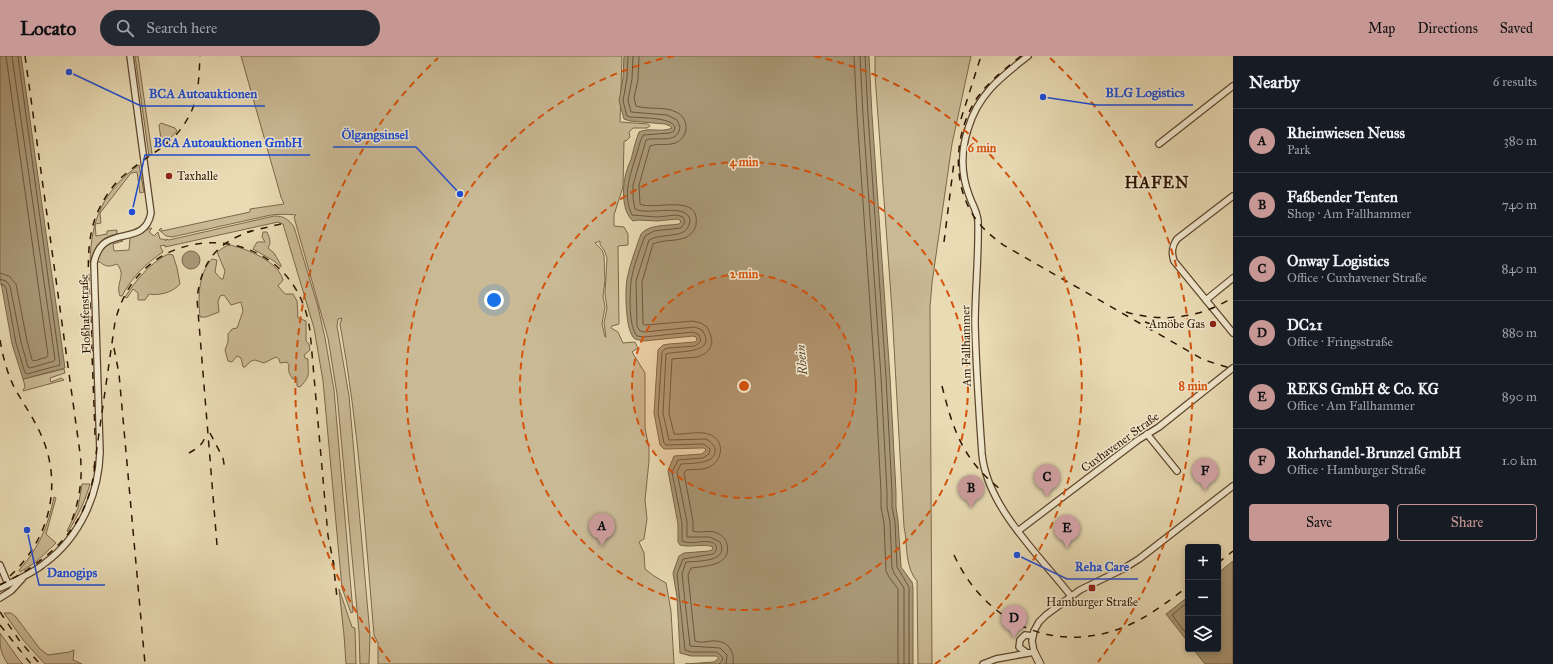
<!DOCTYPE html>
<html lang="en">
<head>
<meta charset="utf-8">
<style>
  body { margin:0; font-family:"IM FELL Great Primer",serif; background:#242831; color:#f1f3f6 }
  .controls { position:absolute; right:12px; bottom:12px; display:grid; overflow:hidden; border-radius:4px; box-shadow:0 2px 6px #0003 }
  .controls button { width:36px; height:36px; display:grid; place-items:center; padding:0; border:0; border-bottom:1px solid #363941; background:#171b24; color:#f1f3f6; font:20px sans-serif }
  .you { position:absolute; left:494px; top:244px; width:14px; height:14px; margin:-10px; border:3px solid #fff; border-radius:50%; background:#1a73e8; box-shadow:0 0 0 6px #1a73e833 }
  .badge { display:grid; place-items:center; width:26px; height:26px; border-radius:50%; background:#c59692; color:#111; font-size:13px; font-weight:700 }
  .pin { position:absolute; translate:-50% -33px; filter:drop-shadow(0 1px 2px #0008) }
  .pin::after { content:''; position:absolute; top:21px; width:14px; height:12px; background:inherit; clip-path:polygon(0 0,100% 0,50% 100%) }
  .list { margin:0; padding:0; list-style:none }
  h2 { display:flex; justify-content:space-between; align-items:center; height:52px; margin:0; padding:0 16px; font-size:17px }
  h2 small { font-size:13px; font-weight:400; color:#9ea1a6 }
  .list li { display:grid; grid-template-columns:26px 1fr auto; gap:12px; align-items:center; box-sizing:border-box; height:64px; padding:0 16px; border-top:1px solid #363941 }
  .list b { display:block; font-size:15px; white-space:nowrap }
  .list p { margin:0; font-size:13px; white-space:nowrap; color:#9ea1a6 }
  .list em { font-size:13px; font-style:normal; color:#9ea1a6 }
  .actions { display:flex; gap:8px; padding:12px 16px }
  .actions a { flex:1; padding:9px 0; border:1px solid #c59692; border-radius:4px; text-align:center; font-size:14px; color:#c59692 }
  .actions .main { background:#c59692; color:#111 }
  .icon { flex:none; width:22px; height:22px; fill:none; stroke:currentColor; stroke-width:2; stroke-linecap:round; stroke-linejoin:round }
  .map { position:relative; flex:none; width:1233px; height:608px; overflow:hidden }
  header { display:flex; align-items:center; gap:24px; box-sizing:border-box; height:56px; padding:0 20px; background:#c59692; color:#111 }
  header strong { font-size:19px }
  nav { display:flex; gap:22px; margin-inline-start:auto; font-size:14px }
  .search { width:280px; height:36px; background:#242831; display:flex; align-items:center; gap:10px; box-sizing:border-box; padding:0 14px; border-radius:22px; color:#9ea1a6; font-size:15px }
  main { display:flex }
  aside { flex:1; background:#171b24 }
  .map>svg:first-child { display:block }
  .green { fill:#c9b995; stroke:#7c674a; fill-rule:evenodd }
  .water { fill:#a99877; stroke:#786447 }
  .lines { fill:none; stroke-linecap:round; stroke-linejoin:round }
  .shore { stroke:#6c563c; stroke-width:1 }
  .minor-casing { stroke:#5d462d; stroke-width:8 }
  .tertiary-casing { stroke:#5d462d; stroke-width:9 }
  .minor { stroke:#f1e8ce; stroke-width:5.5 }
  .tertiary { stroke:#f1e8ce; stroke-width:7 }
  .rail { stroke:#2e1500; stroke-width:1.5; stroke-dasharray:7 7; stroke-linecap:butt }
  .ring { fill:none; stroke:#d5520b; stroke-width:2; stroke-dasharray:7 5 }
  .poi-dot { fill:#8f2418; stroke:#f1e8ce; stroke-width:1.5 }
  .labels { text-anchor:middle; stroke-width:3; stroke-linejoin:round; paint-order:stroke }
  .poi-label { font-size:12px; fill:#2e1500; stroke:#f1e8ce; text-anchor:start }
  .street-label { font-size:12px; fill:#2e1500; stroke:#f1e8ce }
  .water-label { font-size:13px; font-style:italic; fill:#5f4930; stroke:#f1e8ce }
  .district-label { font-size:16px; font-weight:bold; letter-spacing:1px; fill:#2e1500; stroke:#f1e8ce }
  .centre { fill:#d5520b; stroke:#f1e8ce; stroke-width:2 }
  .ring-label { font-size:12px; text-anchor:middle; font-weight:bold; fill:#d5520b; stroke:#f1e8ce; stroke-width:3; stroke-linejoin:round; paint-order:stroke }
  .leader { fill:none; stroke:#1d4ed8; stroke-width:1.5 }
  .callout-dot { fill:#1d4ed8; stroke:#f1e8ce; stroke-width:1.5 }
  .callout-label { font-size:13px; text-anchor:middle; font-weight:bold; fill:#1d4ed8; stroke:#f1e8ce; stroke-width:3; stroke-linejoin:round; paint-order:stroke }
</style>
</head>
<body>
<header>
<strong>Locato</strong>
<div class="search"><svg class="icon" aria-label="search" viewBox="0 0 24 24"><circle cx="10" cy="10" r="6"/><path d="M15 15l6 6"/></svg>Search here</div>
<nav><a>Map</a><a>Directions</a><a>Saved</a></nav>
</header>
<main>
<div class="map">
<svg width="1233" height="608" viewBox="0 0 1233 608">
  <rect width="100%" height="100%" fill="#e9dbb4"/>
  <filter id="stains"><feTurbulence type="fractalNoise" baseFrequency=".005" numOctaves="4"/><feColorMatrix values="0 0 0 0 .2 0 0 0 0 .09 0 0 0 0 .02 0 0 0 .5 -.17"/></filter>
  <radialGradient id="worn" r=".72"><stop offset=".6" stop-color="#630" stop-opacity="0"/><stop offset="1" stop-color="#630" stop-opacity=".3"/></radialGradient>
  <!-- green -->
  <g class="green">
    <polygon points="135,0 138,0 152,98 149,100"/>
    <path d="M241,0H622L620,66L648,68L650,70L647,72H633L629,76L630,81L626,85H624L623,131L614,159V170L624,171L628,178V189L618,190L619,268L612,270L611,272L618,276L623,287L635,286L638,292L632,296L645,317V372L649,392V405L645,444L647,463L644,483L639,486L644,497L645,513L654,520L666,527L671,555L674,608H378V587L374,579C365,475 359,371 340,268L342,262L338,263L337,270L349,340L370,579L369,608H360L359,576L337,338L328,282L294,161L296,159C288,158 279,158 271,159L172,181L166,180L159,174L161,172L162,175L250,156V153L284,148L281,141ZM600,185V189L604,194L607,202L605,238L607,252L604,267L606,281H605L602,268L605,251L603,240L605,224L604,200L602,194L595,187Z"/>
    <path d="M875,0H971L952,88L932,227L930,251L932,608H918L917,525C906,513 907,492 905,476L904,471L892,254L875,19Z"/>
    <polygon points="161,67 175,72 177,75 162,91 159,69"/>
    <path d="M139,109L144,136L140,137L137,116L131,117L100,157L101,167L95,168L96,180L107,178V175L117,174V178C100,181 94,191 90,207C91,163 103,135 139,109Z"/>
    <path d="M274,160C284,160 288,163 294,171L318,251L325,282L334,334L353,556L351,557L342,532L323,325L314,272L283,168L278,166L165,191V189L160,190L163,196C145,208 132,221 122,240H120C115,226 127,220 117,208C109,211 106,211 100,206H97C101,193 107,187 121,184L123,185L113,188L114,195L129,194L130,182C139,180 144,173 152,172L149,176L154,180L158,176L160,183H164L166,185V183L169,184Z"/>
    <path d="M263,176H267C269,181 272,186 268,192L274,197L281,209V211L274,205L253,193L257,186H265L262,181Z"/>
    <path d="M230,189C247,193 278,205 283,224L278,230L285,238H293L297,245L298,262L306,265V285L309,288L310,294L304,299L305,302L308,303C308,320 311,319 300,331L297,330V322L293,323C289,318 288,315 289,309L287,306L280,307L279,303L276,301L264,307L255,304L251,305L245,311H243L241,302L237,300L232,306L228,305L225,294L228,286V278L232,273L237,272L243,255L241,246L231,249L224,239L220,240L218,246L219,256L206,261H200C198,242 198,218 212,203L217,204L215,216L221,223H223L225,215L217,196L226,190Z"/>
    <path d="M168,198L173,199L177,212L180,228C173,236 160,240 149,238L145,244H138V237L133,233L127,242L125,241C137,223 149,208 168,198Z"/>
    <polygon points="64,313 65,317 50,322 51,326 61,322 64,324 23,335 25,330 23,323"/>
    <path d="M82,428H90C85,446 77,461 68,476L67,475L78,452Z"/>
    <path d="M54,441L56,442L46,478L56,487L36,506L20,516L19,514C39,492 48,470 54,441Z"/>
    <polygon points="339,533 352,571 355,572 356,608 346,608 344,579"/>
    <polygon points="4,557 11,557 16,561 40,593 48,599 69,596 74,594 73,604 82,608 45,608 24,585"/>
    <path d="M0,577L20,605L23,608H8C0,596 0,592 0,577Z"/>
  </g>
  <!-- water -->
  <g class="water">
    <polygon points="0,0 21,0 65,312 23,323 12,288 0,221"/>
    <path d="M624,0H869L872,59L890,321L896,436V451L898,465L901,511L912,526L913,531V608H685L714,606L719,602L716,600H691L680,597L677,541L673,517L679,500L684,497L709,495L712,494L713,491C705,487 690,492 680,489L678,486V468L668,415L674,400L702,398L706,394L704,392H701L664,393L660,389L654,357L658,294L663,289L669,288L695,286L697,284L696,281L693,280L644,285C641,284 637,284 635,283C625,276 625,234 627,223C630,208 636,192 641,178C649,168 667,170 679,168L681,166L680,164L677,163L657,165L638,164L633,165C621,155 622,128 627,114C628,109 631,105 632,100C634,91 636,84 639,76C649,71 662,77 672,72L670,70L665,68L630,65L624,63L619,45L623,22Z"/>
    <circle cx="191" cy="204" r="9"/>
    <polygon points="1233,505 1233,608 1205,608 1193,593 1218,593 1218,517"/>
    <polygon points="1188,541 1188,586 1166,558"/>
  </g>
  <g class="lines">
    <!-- shore -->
    <g class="shore">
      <path d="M628,0L627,22L623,45L627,60L630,61C641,62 671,61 675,71L674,75L670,77L643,79C639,87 638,95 635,103C629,123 623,139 632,159L657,161L677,159L683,161L685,166L681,172L654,175L645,180C640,193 633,212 631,225C630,239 628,269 637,280L644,281L693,276L698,278L701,283L700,286L695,290L669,292L665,293L662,296L658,357L664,387L666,389L704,388L710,393L709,398L703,402L678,404L672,416L682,467V485C691,489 702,484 711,486C718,488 718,494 713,498L683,503L677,518L685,594L691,596H717L723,602L722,605L719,608"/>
      <path d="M633,0L632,23L628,44L631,56L667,59L677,64L680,71C678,89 657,80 646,84L633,129V142L635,153C648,160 687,146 690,164C690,168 688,172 685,175C677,181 659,178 649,184L636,225L637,270L640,275L644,276L695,271L702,274C718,297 682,295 670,297L666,298L663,357L669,384L706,383C710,385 713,388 715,392C718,409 691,407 681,408L677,416L687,466V481H710L720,486C730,506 698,505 686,506L682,518L690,590L720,592L727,599L726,608"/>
      <path d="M639,0L638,24L634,42L636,50C649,54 664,50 676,56C690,62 689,82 675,87C667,90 658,87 650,90L639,129L640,148C654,155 701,136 696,169C695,174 691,178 687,181C676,186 664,183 653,188L642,226L643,268L645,269L693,265L701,267L707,271L710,277L712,286L710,292L706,297L698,301L672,303L669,357L674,378C685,379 700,374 711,379C726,386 722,407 707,412C701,414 692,413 686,414L684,417L693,465V475C701,478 709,473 717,477C722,479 726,483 727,488C732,510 705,510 691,512L688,519L695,585C702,588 710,584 717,585C729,586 735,597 733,608"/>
      <polyline points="854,0 857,59 875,321 881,436 881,451 884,467 886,515 889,521 898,533 898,608"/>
      <polyline points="860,0 863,59 881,321 887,436 887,451 890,466 892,512 894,517 904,532 904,608"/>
      <polyline points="865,0 868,59 886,321 892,436 892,451 895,466 897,511 909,531 909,608"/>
      <polyline points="0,217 9,220 16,228 27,285 32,304 34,305 47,301 48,299 6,0"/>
      <polyline points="0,223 6,225 10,230 21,286 28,311 30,312 54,305 55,303 12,0"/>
      <polyline points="0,228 4,229 6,232 16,287 25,317 27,318 60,309 18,0"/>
      <polyline points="1188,546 1172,559 1188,580"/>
    </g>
    <defs>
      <g id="minor">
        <path d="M1028,0C1001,21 978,38 968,73C961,95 961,118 969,139C972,148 977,155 978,165C979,199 975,234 975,268C976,311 979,355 982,398C987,451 1040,500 1071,540"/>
        <polyline points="1159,88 1233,30"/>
        <path d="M1233,140L1177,183C1172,190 1171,196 1174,205L1233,277"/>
        <polyline points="1206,244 1233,222"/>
        <polyline points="1147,378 1177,415"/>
        <polyline points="1018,475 1138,384 1159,371 1233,312"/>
        <polyline points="0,509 8,528"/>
        <path d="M0,532C15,525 32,518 45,507C80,481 99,438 100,396L94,207C102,165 144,194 151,157L130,0"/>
        <polyline points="0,542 11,535 22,523"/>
        <polyline points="1027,597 1019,591 1020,584 1025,579 1033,580"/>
        <polyline points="983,608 996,603 1034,596 1032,585 1034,575 1039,566 1046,559 1080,534 1123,513 1139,503 1233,430"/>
      </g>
      <polyline id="tertiary" points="1034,596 1040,608"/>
    </defs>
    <!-- minor casing -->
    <use href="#minor" class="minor-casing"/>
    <!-- tertiary casing -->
    <use href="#tertiary" class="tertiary-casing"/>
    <!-- minor -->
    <use href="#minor" class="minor"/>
    <!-- tertiary -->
    <use href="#tertiary" class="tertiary"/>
    <!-- rail -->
    <g class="rail">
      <path d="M25,0L80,397C83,420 80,442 72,464"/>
      <path d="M1021,0C1005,13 989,25 977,42C953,78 951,132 978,166C986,176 995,183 1005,190L1204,304L1233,313"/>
      <polyline points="961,63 981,0"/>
      <polyline points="247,176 281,168"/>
      <polyline points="944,186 954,106"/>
      <path d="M1126,256C1162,267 1202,262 1233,241"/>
      <polyline points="1145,266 1168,274"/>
      <path d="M0,284C3,301 7,317 15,333C24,349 35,364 42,381C63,430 49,484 10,520"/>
      <polyline points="114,292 119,318 145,608"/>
      <path d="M942,330C953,374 963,404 1000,433"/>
      <polyline points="210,377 223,402 225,414"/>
      <path d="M95,379C94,342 92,305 91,267C90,229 82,186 100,151C107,137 116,125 128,116C154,94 176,89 192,54C199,37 199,18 200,0"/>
      <path d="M189,397C198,392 204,388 206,377"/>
      <path d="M94,412L115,266C141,156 295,162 310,275L328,480L334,509"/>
      <path d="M217,489L197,243C201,206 217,186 252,175"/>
      <path d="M954,499C984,564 1049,598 1119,573C1144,564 1167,547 1188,530"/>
      <polyline points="333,504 337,542"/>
      <polyline points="1218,507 1233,495"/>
      <path d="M0,529C52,503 90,469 95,407"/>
      <polyline points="0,556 19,584 40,608"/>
      <polyline points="0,569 31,608"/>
    </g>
  </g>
  <!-- distance rings -->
  <circle cx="744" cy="330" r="112" fill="#d5520b" fill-opacity=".12"/>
  <g class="ring">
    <circle cx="744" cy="330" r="112"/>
    <circle cx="744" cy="330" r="224"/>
    <path d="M553 608A337 337 0 0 1 674 0M814 0A337 337 0 0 1 935 608"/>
    <path d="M390 606A449 449 0 0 1 438 2M1050 2A449 449 0 0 1 1098 606"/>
  </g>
  <!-- markers -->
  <g class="poi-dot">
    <circle cx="169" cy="120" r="4"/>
    <circle cx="1213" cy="268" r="4"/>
    <rect x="1088" y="528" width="8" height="8" rx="2"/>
  </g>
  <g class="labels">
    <!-- poi labels -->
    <g class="poi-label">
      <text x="177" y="124">Taxhalle</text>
      <text x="1205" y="272" text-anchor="end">Amöbe Gas</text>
      <text x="1092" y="550" text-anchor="middle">Hamburger Straße</text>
    </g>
    <!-- street labels -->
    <g class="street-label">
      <text transform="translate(85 258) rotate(-92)" y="4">Floßhafenstraße</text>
      <text transform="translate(966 290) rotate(-91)" y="4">Am Fallhammer</text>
      <text transform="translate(1120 386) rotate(-36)" y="4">Cuxhavener Straße</text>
    </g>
    <!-- water labels -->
    <g class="water-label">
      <text transform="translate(801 304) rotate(-95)" y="5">Rhein</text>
    </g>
    <!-- district labels -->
    <g class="district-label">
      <text x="1157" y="132">HAFEN</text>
    </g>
  </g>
  <circle cx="744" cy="330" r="6" class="centre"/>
  <g class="ring-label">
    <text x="982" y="96">6 min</text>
    <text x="744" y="110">4 min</text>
    <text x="744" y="222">2 min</text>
    <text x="1193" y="334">8 min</text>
  </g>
  <!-- callouts -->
  <path class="leader" d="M1043 41L1097 49H1193M69 16L141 50H265M460 138L416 91H333M132 156L145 99H310M1017 499L1067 523H1138M27 474L39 529H105"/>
  <g class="callout-dot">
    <circle cx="1043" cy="41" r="4"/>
    <circle cx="69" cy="16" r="4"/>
    <circle cx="460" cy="138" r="4"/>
    <circle cx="132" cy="156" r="4"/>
    <circle cx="1017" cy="499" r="4"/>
    <circle cx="27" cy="474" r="4"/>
  </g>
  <g class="callout-label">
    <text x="1145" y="41">BLG Logistics</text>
    <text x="203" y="42">BCA Autoauktionen</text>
    <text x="375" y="83">Ölgangsinsel</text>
    <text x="228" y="91">BCA Autoauktionen GmbH</text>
    <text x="1102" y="515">Reha Care</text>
    <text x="72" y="521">Danogips</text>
  </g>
  <rect width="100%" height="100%" filter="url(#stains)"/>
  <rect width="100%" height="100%" fill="url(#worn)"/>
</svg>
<div class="controls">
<button>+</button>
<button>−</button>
<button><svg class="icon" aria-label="layers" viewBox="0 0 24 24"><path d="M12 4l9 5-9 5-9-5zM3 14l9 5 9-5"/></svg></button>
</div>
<div class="you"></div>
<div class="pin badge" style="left:602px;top:490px">A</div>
<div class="pin badge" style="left:971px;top:452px">B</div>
<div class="pin badge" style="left:1047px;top:441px">C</div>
<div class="pin badge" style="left:1014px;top:582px">D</div>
<div class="pin badge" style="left:1067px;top:492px">E</div>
<div class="pin badge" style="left:1205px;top:435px">F</div>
</div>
<aside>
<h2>Nearby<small>6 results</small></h2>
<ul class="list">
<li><span class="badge">A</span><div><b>Rheinwiesen Neuss</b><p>Park</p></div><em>380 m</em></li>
<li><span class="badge">B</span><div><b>Faßbender Tenten</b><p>Shop · Am Fallhammer</p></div><em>740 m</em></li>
<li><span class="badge">C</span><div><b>Onway Logistics</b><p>Office · Cuxhavener Straße</p></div><em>840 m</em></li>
<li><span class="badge">D</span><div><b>DC21</b><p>Office · Fringsstraße</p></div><em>880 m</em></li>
<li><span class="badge">E</span><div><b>REKS GmbH &amp; Co. KG</b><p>Office · Am Fallhammer</p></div><em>890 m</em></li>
<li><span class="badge">F</span><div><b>Rohrhandel-Brunzel GmbH</b><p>Office · Hamburger Straße</p></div><em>1.0 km</em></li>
</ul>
<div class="actions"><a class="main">Save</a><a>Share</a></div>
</aside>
</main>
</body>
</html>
